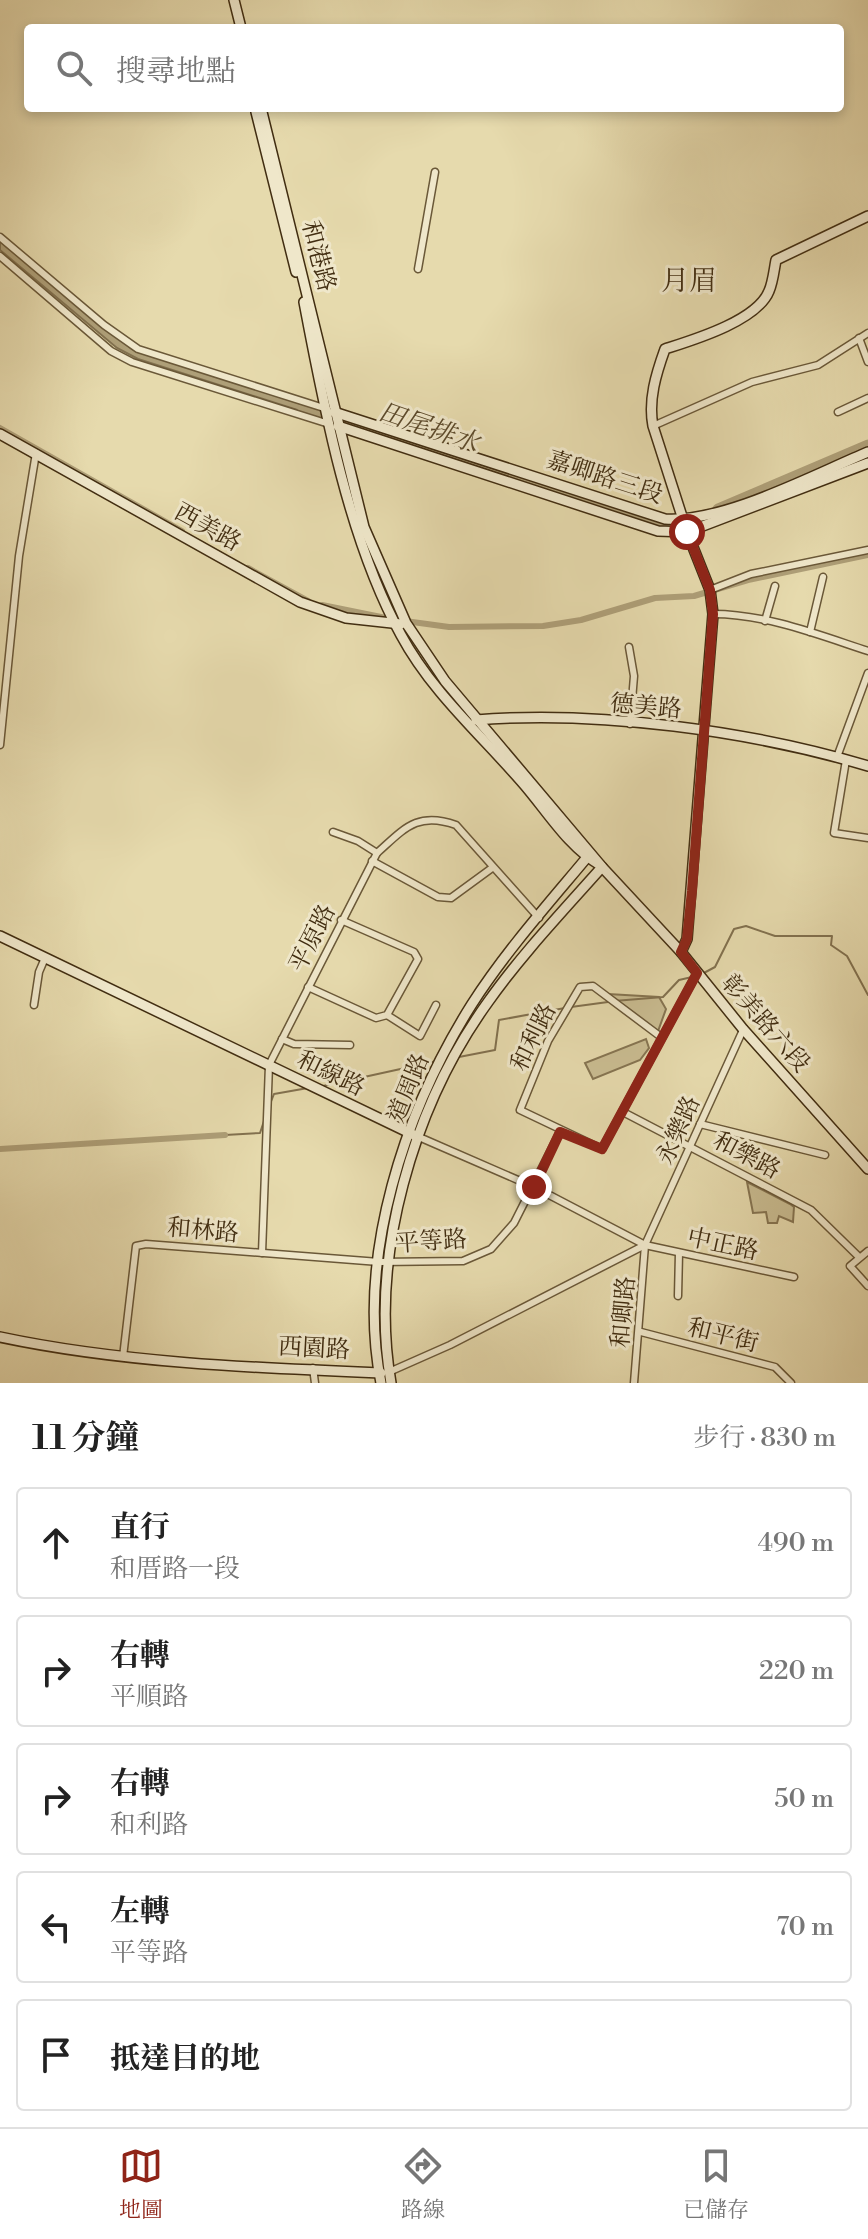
<!DOCTYPE html>
<html lang="zh-TW">
<head>
<meta charset="utf-8">
<style>
  body { margin:0; font-family:"Libre Bodoni","Noto Serif TC",serif; background:#f2f2f2; color:#222 }
  .stop { position:absolute; width:24px; height:24px; margin:-18px; border:6px solid #8f2418; border-radius:50%; background:#fff }
  .stop.end { background:#8f2418; border-color:#fff; box-shadow:0 2px 8px #0008 }
  .list { margin:0; padding:0; list-style:none }
  h2 { display:flex; justify-content:space-between; align-items:center; height:104px; margin:0; padding:0 32px; font-size:34px }
  h2 small { font-size:26px; font-weight:400; color:#767676 }
  .list li { display:grid; grid-template-columns:52px 1fr auto; gap:24px; align-items:center; box-sizing:border-box; height:112px; margin:0 16px 16px; padding:0 16px; border:2px solid #e0e0e0; border-radius:8px }
  .list b { display:block; font-size:30px; white-space:nowrap }
  .list p { margin:0; font-size:26px; white-space:nowrap; color:#767676 }
  .list em { font-size:26px; font-style:normal; color:#767676 }
  .icon { flex:none; width:44px; height:44px; fill:none; stroke:currentColor; stroke-width:2; stroke-linecap:round; stroke-linejoin:round }
  .map { position:relative; flex:none; width:868px; height:1383px; overflow:hidden }
  .search { position:absolute; background:#fff; box-shadow:0 4px 12px #0003; left:24px; right:24px; top:24px; height:88px; display:flex; align-items:center; gap:20px; box-sizing:border-box; padding:0 28px; border-radius:8px; color:#767676; font-size:30px }
  .sheet { height:744px; background:#fff }
  nav { display:flex; justify-content:space-around; align-items:center; box-sizing:border-box; height:112px; border-top:2px solid #e0e0e0; background:#fff; font-size:22px; color:#767676 }
  nav a { display:grid; justify-items:center; gap:4px }
  nav .on { color:#8f2418 }
  .map>svg:first-child { display:block }
  .green { fill:#cabd92; stroke:#867552; stroke-width:2 }
  .water { fill:#ae9f78; stroke:#82714f; stroke-width:2 }
  .lines { fill:none; stroke-linecap:round; stroke-linejoin:round }
  .stream { stroke:#82714f; stroke-width:2 }
  .canal { stroke:#ae9f78; stroke-width:6 }
  .river { stroke:#ae9f78; stroke-width:11 }
  .street-casing { stroke:#6a5838; stroke-width:9 }
  .secondary-casing { stroke:#412d11; stroke-width:12 }
  .street { stroke:#efe7ca; stroke-width:6 }
  .secondary { stroke:#efe7ca; stroke-width:9 }
  .route { stroke:#8f2418; stroke-width:10 }
  .labels { text-anchor:middle; stroke-width:6; stroke-linejoin:round; paint-order:stroke }
  .street-label { font-size:24px; fill:#412d11; stroke:#efe7ca }
  .water-label { font-size:26px; font-style:italic; fill:#5c4a2b; stroke:#efe7ca }
  .quarter-label { font-size:28px; fill:#412d11; stroke:#efe7ca }
</style>
</head>
<body>
<div class="map">
<svg width="868" height="1383" viewBox="0 0 868 1383">
  <rect width="100%" height="100%" fill="#e6daad"/>
  <filter id="stains"><feTurbulence type="fractalNoise" baseFrequency=".0025" numOctaves="4"/><feColorMatrix values="0 0 0 0 .2 0 0 0 0 .09 0 0 0 0 .02 0 0 0 .5 -.17"/></filter>
  <radialGradient id="worn" r=".72"><stop offset=".6" stop-color="#630" stop-opacity="0"/><stop offset="1" stop-color="#630" stop-opacity=".3"/></radialGradient>
  <!-- green -->
  <g class="green">
    <polygon points="608,994 659,997 666,1009 657,1034"/>
    <polygon points="646,1039 649,1048 640,1060 593,1079 585,1063"/>
    <polygon points="747,1182 790,1204 794,1207 793,1222 779,1216 777,1223 768,1223 766,1212 753,1213"/>
  </g>
  <!-- water -->
  <polygon class="water" points="0,241 132,349 314,408 316,416 138,359 117,348 0,250"/>
  <g class="lines">
    <!-- stream -->
    <g class="stream">
      <polyline points="702,974 715,967 734,929 746,926 775,936 832,936 831,945 847,956 868,995"/>
      <polyline points="614,1001 663,997 679,980 692,977"/>
      <polyline points="571,1007 608,1002"/>
      <polyline points="459,1057 495,1050 499,1020 565,1008"/>
      <polyline points="323,1086 437,1061"/>
      <polyline points="270,1104 274,1094 308,1088"/>
      <polyline points="225,1135 260,1133 264,1121"/>
    </g>
    <!-- canal -->
    <g class="canal">
      <polyline points="0,428 182,531"/>
      <polyline points="248,568 308,601"/>
      <polyline points="322,605 386,618"/>
      <polyline points="405,621 449,627 543,626 581,620 655,598 694,596 748,580 868,555"/>
      <polyline points="0,1149 225,1135"/>
    </g>
    <!-- river -->
    <g class="river">
      <polyline points="303,409 643,518 675,526 691,520"/>
      <polyline points="718,509 868,445"/>
    </g>
    <defs>
      <g id="street">
        <polyline points="0,237 104,325 138,349 327,409"/>
        <polyline points="0,256 111,351 132,362 329,424"/>
        <polyline points="418,269 435,172"/>
        <polyline points="859,338 868,362"/>
        <polyline points="838,412 868,398"/>
        <polyline points="653,426 752,382 818,365 868,333"/>
        <polyline points="710,590 751,574 868,550"/>
        <path d="M713,614C766,614 819,635 868,651"/>
        <polyline points="765,621 775,586"/>
        <polyline points="810,632 823,577"/>
        <polyline points="629,647 634,676 630,724"/>
        <polyline points="0,745 19,556 36,453"/>
        <polyline points="837,757 868,673"/>
        <polyline points="846,760 834,833 868,838"/>
        <polyline points="333,832 358,841 377,853"/>
        <polyline points="372,861 438,897 451,898 492,868"/>
        <polyline points="308,987 376,1018 387,1015 418,959 414,952 341,920"/>
        <polyline points="34,1005 39,972 45,958"/>
        <polyline points="387,1015 420,1036 436,1005"/>
        <polyline points="661,1037 593,986 580,987 548,1041 520,1110 602,1149 697,973"/>
        <polyline points="282,1039 294,1044 350,1045"/>
        <polyline points="623,1112 811,1210 859,1257"/>
        <polyline points="700,1124 825,1155"/>
        <polyline points="419,1137 534,1187 645,1245 794,1277"/>
        <polyline points="645,1245 743,1030"/>
        <polyline points="868,1251 850,1266 868,1286"/>
        <path d="M262,1253L269,1065L377,853C404,829 417,811 456,825L539,918"/>
        <polyline points="678,1296 679,1253"/>
        <polyline points="641,1332 775,1367 791,1383"/>
        <polyline points="123,1357 136,1246 146,1244 379,1262 463,1261 491,1249 514,1223 560,1132"/>
        <polyline points="313,1368 315,1383"/>
        <polyline points="389,1372 450,1345 645,1245"/>
        <polyline points="634,1383 645,1245"/>
      </g>
      <g id="secondary">
        <polyline points="234,0 241,28"/>
        <polyline points="261,108 364,527 406,623 445,681 602,867 681,952 743,1029 868,1169"/>
        <polyline points="256,112 296,272"/>
        <path d="M304,302C324,408 349,541 401,635C431,691 480,734 521,781C546,809 567,846 600,865"/>
        <path d="M334,412L665,519C723,523 813,475 868,452"/>
        <polyline points="338,426 658,531 687,532 868,463"/>
        <polyline points="0,434 300,602 346,618 401,624"/>
        <path d="M476,720C598,710 751,731 868,766"/>
        <polyline points="0,936 416,1136"/>
        <path d="M681,952L687,939L713,614L710,590L687,532L653,426C648,400 656,374 665,349C693,340 757,321 769,291C773,282 774,270 776,260L868,216"/>
        <path d="M0,1337C122,1363 256,1368 381,1373"/>
        <path d="M381,1383C356,1257 405,1110 472,1004C506,951 549,903 589,855"/>
        <path d="M391,1383C369,1257 413,1106 488,1002C522,954 563,911 602,867"/>
      </g>
    </defs>
    <!-- street casing -->
    <use href="#street" class="street-casing"/>
    <!-- secondary casing -->
    <use href="#secondary" class="secondary-casing"/>
    <!-- street -->
    <use href="#street" class="street"/>
    <!-- secondary -->
    <use href="#secondary" class="secondary"/>
  </g>
  <g class="lines">
    <!-- route -->
    <polyline class="route" points="534,1187 560,1132 602,1149 697,973 681,952 687,939 692,891 713,614 710,590 687,532"/>
  </g>
  <g class="labels">
    <!-- street labels -->
    <g class="street-label">
      <text transform="translate(319 256) rotate(76)" y="8">和港路</text>
      <text transform="translate(605 477) rotate(18)" y="8">嘉卿路三段</text>
      <text transform="translate(208 527) rotate(29)" y="8">西美路</text>
      <text transform="translate(646 706) rotate(5)" y="8">德美路</text>
      <text transform="translate(312 938) rotate(-63)" y="8">平原路</text>
      <text transform="translate(766 1023) rotate(49)" y="8">彰美路六段</text>
      <text transform="translate(533 1037) rotate(-64)" y="8">和利路</text>
      <text transform="translate(331 1073) rotate(26)" y="8">和線路</text>
      <text transform="translate(408 1088) rotate(-68)" y="8">道周路</text>
      <text transform="translate(678 1130) rotate(-66)" y="8">永樂路</text>
      <text transform="translate(747 1155) rotate(28)" y="8">和樂路</text>
      <text transform="translate(203 1230) rotate(5)" y="8">和林路</text>
      <text transform="translate(431 1241) rotate(-4)" y="8">平等路</text>
      <text transform="translate(723 1244) rotate(12)" y="8">中正路</text>
      <text transform="translate(623 1312) rotate(-85)" y="8">和卿路</text>
      <text transform="translate(723 1335) rotate(14)" y="8">和平街</text>
      <text transform="translate(314 1348) rotate(3)" y="8">西園路</text>
    </g>
    <!-- water labels -->
    <g class="water-label">
      <text transform="translate(429 427) rotate(19)" y="9">田尾排水</text>
    </g>
    <!-- quarter labels -->
    <g class="quarter-label">
      <text x="689" y="290">月眉</text>
    </g>
  </g>
  <rect width="100%" height="100%" filter="url(#stains)"/>
  <rect width="100%" height="100%" fill="url(#worn)"/>
</svg>
<div class="stop" style="left:687px;top:532px"></div>
<div class="stop end" style="left:534px;top:1187px"></div>
<div class="search"><svg class="icon" aria-label="search" viewBox="0 0 24 24"><circle cx="10" cy="10" r="6"/><path d="M15 15l6 6"/></svg>搜尋地點</div>
</div>
<section class="sheet">
<h2>11 分鐘<small>步行 · 830 m</small></h2>
<ul class="list">
<li><svg class="icon" aria-label="ahead" viewBox="0 0 24 24"><path d="M12 20V5M6 11l6-6 6 6"/></svg><div><b>直行</b><p>和厝路一段</p></div><em>490 m</em></li>
<li><svg class="icon" aria-label="right" viewBox="0 0 24 24"><path d="M7 20v-9h11M14 6l5 5-5 5"/></svg><div><b>右轉</b><p>平順路</p></div><em>220 m</em></li>
<li><svg class="icon" aria-label="right" viewBox="0 0 24 24"><path d="M7 20v-9h11M14 6l5 5-5 5"/></svg><div><b>右轉</b><p>和利路</p></div><em>50 m</em></li>
<li><svg class="icon" aria-label="left" viewBox="0 0 24 24"><path d="M17 20v-9H6M10 6l-5 5 5 5"/></svg><div><b>左轉</b><p>平等路</p></div><em>70 m</em></li>
<li><svg class="icon" aria-label="arrive" viewBox="0 0 24 24"><path d="M6 21V4h12l-3 4 3 4H6"/></svg><div><b>抵達目的地</b></div></li>
</ul>
</section>
<nav>
<a class="on"><svg class="icon" aria-label="map" viewBox="0 0 24 24"><path d="M3 6l6-2 6 2 6-2v14l-6 2-6-2-6 2zM9 4v14M15 6v14"/></svg>地圖</a>
<a><svg class="icon" aria-label="directions" viewBox="0 0 24 24"><path d="M12 3l9 9-9 9-9-9zM9 14v-3h6M13 9l2 2-2 2"/></svg>路線</a>
<a><svg class="icon" aria-label="saved" viewBox="0 0 24 24"><path d="M7 4h10v16l-5-4-5 4z"/></svg>已儲存</a>
</nav>
</body>
</html>
